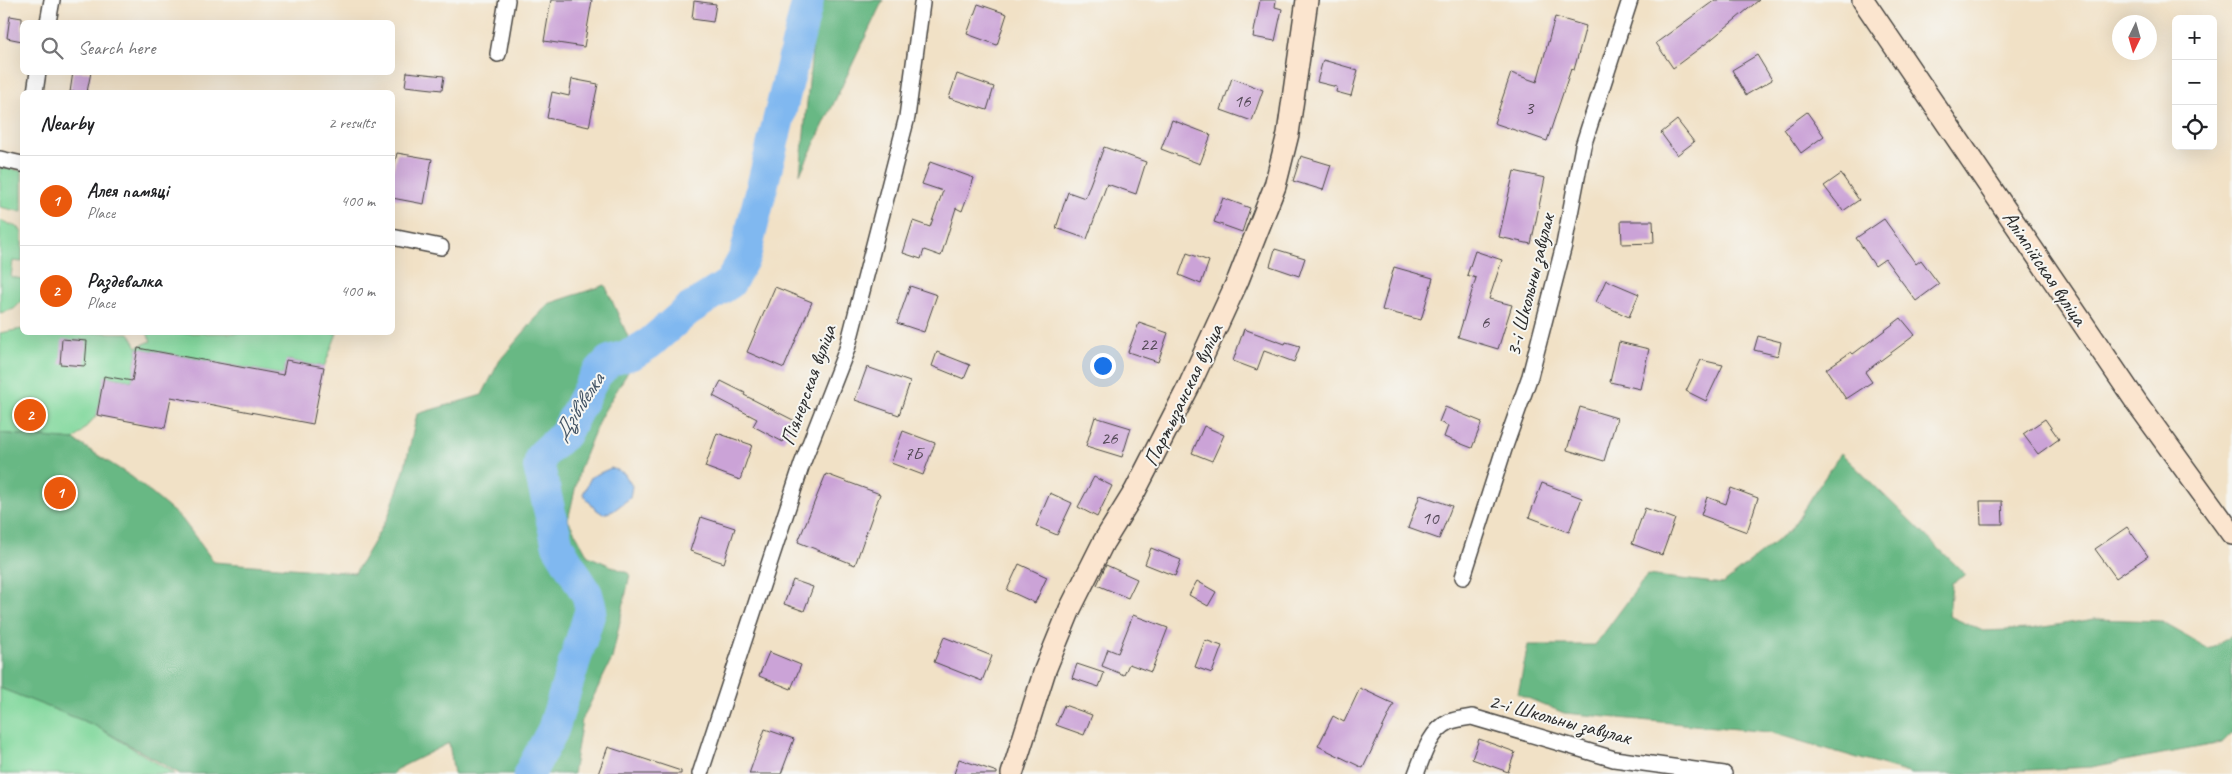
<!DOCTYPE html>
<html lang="en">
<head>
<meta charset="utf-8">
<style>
  body { margin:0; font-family:Caveat,sans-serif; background:#f2f2f2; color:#202124 }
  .controls { position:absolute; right:15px; top:15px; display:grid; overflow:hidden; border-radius:8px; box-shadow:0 5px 20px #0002 }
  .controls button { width:45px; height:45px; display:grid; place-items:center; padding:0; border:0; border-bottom:1px solid #e0e0e0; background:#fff; color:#202124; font:25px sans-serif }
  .compass { position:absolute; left:2112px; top:15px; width:45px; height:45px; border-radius:50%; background:#fff; box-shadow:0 5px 20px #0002; rotate:185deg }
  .you { position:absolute; left:1102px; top:365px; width:18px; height:18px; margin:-12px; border:4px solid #fff; border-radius:50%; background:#1a73e8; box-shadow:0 0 0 8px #1a73e833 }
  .badge { display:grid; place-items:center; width:32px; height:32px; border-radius:50%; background:#ea580c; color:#fff; font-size:16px; font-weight:700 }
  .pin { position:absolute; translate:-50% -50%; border:2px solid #fff; box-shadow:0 1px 5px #0006 }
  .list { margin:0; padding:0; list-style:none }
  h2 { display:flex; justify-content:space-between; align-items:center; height:65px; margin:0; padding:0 20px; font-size:21px }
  h2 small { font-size:16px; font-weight:400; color:#757577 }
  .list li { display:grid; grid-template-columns:32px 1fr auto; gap:15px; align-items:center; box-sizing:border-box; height:90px; padding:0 20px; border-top:1px solid #e0e0e0 }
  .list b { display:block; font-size:19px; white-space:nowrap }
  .list p { margin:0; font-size:16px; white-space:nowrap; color:#757577 }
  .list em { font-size:16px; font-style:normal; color:#757577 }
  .icon { flex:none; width:28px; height:28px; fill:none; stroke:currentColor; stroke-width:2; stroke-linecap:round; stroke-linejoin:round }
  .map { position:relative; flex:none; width:2232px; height:774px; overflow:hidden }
  .search { position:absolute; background:#fff; box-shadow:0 5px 20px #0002; left:20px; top:20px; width:375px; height:55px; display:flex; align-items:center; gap:12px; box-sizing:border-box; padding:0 18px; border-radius:8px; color:#757577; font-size:19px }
  .panel { position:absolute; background:#fff; box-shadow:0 5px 20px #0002; left:20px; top:90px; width:375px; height:245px; border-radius:8px }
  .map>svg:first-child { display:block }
  .green { fill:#81d89c; stroke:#568264 }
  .forest { fill:#68b884; stroke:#4a7258 }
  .water { fill:#80b8f0; stroke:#56728e }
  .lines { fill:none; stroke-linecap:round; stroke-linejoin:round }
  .river { stroke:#80b8f0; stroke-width:32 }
  .building { fill:#cba3d7 }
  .street-casing { stroke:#494642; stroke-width:18 }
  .secondary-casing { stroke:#494642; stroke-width:24 }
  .street { stroke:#fff; stroke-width:15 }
  .secondary { stroke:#fbe5cf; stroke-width:21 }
  .labels { text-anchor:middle; stroke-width:4; stroke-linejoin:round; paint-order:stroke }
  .number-label { font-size:19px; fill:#534956 }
  .street-label { font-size:21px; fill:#2b2b2b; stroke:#f6f6f2 }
  .water-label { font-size:22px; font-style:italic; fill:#456; stroke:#f6f6f2 }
</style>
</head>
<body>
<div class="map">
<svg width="2232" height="774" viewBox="0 0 2232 774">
  <rect width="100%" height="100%" fill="#f6f6f2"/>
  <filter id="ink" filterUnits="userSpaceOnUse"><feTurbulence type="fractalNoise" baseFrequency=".02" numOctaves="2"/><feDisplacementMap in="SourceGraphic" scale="10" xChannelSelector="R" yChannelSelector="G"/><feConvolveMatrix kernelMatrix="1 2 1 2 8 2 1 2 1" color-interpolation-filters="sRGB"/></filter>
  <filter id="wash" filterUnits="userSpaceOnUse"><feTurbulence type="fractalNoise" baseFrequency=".0096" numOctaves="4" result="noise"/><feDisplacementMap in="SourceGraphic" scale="20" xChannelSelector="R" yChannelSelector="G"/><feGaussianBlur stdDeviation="1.12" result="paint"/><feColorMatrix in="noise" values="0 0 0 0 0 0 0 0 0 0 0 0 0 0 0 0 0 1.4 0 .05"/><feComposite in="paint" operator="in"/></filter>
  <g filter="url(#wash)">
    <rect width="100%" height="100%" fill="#f1e1c6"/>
    <!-- green -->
    <g class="green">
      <polygon points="0,167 22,171 22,212 0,207"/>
      <polygon points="0,220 19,228 22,233 22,262 13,261 11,277 22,279 22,301 14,309 0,313"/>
      <polygon points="22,329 22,332 129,333 137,347 151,341 147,333 337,333 324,367 287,360 283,375 138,348 132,381 105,376 97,415 74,440 0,433 0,333"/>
      <polygon points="0,688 94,725 175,774 0,774"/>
    </g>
    <!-- forest -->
    <g class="forest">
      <polygon points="817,0 883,0 800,174"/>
      <polygon points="605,285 637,357 600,418 580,468 568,520 588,556 630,574 612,659 582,720 573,774 454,774 449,743 395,770 393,774 180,774 94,725 0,688 0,433 74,440 132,477 182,519 214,562 355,573 388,517 404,471 417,414 482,395 500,360 548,304"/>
      <polygon points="1841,453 1966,575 1952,583 1949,616 1983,631 2031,629 2095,619 2160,621 2209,649 2232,636 2232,733 2222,743 2091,767 2013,771 1991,774 1912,774 1769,732 1564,713 1518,694 1528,645 1595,645 1647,575 1723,584 1790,530"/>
    </g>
    <!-- water -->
    <g class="water">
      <path d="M758,237L763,245C759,261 746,280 730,283L724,277C732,260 740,245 758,237Z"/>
      <polygon points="611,468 624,473 632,486 630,498 613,511 603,514 594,508 583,494 591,477"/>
    </g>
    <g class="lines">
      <!-- river -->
      <polyline class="river" points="529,774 553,730 591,609 587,594 558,546 539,467 541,456 565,434 595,376 609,361 632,354 650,343 688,310 730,283 745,256 808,0"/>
    </g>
    <g id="blocks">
      <!-- building -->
      <g class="building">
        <polygon points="551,0 592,0 584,47 544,41"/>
        <polygon points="1260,0 1276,0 1275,7 1282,9 1275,41 1253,37"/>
        <polygon points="1715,0 1759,0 1708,42 1673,68 1656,43"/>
        <polygon points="694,1 716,4 713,22 692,19"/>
        <polygon points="978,4 1007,14 997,45 967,34"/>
        <polygon points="10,16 22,18 22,41 7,38"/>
        <polygon points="1555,17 1586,26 1574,70 1571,69 1547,141 1494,123 1511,73 1537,82"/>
        <polygon points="1757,55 1772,80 1746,95 1732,70"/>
        <polygon points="1323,60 1358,70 1351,96 1336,92 1337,87 1317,82"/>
        <polygon points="73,72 91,72 87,92 70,92"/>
        <polygon points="407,72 444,76 442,90 405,86"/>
        <polygon points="957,74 994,87 987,110 949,98"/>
        <polygon points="1232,78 1263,90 1252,121 1221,110"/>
        <polygon points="572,79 598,84 589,127 547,118 552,92 569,96"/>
        <polygon points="1807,112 1824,136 1801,153 1784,129"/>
        <polygon points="1172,120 1211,135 1200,164 1161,149"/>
        <polygon points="1677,120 1694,142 1677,155 1661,133"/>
        <polygon points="1104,147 1146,162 1136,194 1107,184 1087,239 1056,228 1068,192 1085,198"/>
        <polygon points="397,153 432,159 424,204 392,198 392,175"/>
        <polygon points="1301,156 1331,165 1323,190 1293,181"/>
        <polygon points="930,162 974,178 962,211 956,208 941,256 924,250 921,259 903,253 913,221 930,227 943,191 922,184"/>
        <polygon points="1514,171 1545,178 1531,244 1499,237"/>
        <polygon points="1841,174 1859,200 1843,211 1824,186"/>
        <polygon points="1223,198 1250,208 1242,232 1214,222"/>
        <polygon points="1884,219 1916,264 1921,260 1939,284 1916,301 1885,259 1875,266 1856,238"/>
        <polygon points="1621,221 1653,221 1654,243 1622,244"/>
        <polygon points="1275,249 1305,258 1299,276 1270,266"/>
        <polygon points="1475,251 1502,260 1489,299 1512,305 1498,349 1458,337 1476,278 1467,275"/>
        <polygon points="1187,253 1209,261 1201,284 1179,275"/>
        <polygon points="1394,267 1433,278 1421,320 1382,310"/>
        <polygon points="1606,280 1639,294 1629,317 1596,302"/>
        <polygon points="910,286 937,295 924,332 897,323"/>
        <polygon points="775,287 812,302 784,368 747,352"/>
        <polygon points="1901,318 1915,335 1865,372 1872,382 1846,399 1826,369 1851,352 1853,354"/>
        <polygon points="1139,323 1168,333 1158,362 1128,352"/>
        <polygon points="1244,329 1285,344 1286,342 1300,346 1294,362 1264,351 1257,370 1233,361"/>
        <polygon points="1758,336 1781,342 1778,356 1754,350"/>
        <polygon points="62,339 87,341 85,366 60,364"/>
        <polygon points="1619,342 1649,349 1640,389 1610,382"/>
        <polygon points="138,348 283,375 286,360 324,367 313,424 171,397 165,428 97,415 104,376 132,381"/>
        <polygon points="937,352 970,365 964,379 932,366"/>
        <polygon points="1701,360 1723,365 1706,401 1686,391"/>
        <polygon points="867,367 910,382 899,415 855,400"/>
        <polygon points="721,381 745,393 744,395 795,421 783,442 753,426 757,419 713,396"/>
        <polygon points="19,406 42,408 41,424 18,422"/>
        <polygon points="1445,407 1482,422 1472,448 1444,437 1448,426 1439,422"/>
        <polygon points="1580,407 1617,418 1604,461 1567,450"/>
        <polygon points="1095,417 1131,428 1122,457 1086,446"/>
        <polygon points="2045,419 2059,439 2038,454 2023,434"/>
        <polygon points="1204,426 1224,435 1212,461 1192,453"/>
        <polygon points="903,431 935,443 923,475 891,463"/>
        <polygon points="717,433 752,445 740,480 705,467"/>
        <polygon points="826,474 880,494 855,565 798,542"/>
        <polygon points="1094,477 1112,486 1097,517 1078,507"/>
        <polygon points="1542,483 1582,498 1569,532 1529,517"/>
        <polygon points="1731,488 1758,498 1747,532 1701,515 1707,497 1726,504"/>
        <polygon points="1050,493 1072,503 1057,535 1036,526"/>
        <polygon points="1420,495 1452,506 1439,539 1408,528"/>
        <polygon points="1980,501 2002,501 2003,524 1981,524"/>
        <polygon points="1645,508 1675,519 1662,555 1632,544"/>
        <polygon points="701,517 735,528 724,563 690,551"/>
        <polygon points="2127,527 2148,556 2116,578 2095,549"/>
        <polygon points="1151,548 1181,560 1175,576 1145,564"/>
        <polygon points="1019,564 1047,577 1035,603 1007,590"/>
        <polygon points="1106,565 1137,579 1128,598 1097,585"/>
        <polygon points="793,580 813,587 804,611 784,604"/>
        <polygon points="1197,581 1216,592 1208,606 1189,595"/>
        <polygon points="1133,615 1168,628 1151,672 1129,664 1124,675 1102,666 1108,649 1118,653"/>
        <polygon points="944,637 992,656 982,681 934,662"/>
        <polygon points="1205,640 1222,646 1212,673 1195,667"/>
        <polygon points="769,652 801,665 791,689 759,676"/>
        <polygon points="1077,664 1104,673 1099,687 1072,678"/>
        <polygon points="1360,688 1394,704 1363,768 1318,746 1333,716 1344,722"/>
        <polygon points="1064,705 1092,715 1084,735 1056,725"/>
        <polygon points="765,729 794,739 781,774 749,774"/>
        <polygon points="1479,739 1515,752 1508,772 1472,759"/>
        <polygon points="608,747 681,771 681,774 598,774"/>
        <polygon points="959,759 997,772 997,774 954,774"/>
      </g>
    </g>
  </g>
  <g filter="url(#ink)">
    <use href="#blocks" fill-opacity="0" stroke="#494642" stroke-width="1"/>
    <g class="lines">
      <defs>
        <g id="street">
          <polyline points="48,22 52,0"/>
          <polyline points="498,54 507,0"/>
          <polyline points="35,92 38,72"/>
          <polyline points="0,159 22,164"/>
          <polyline points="392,237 441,247"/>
          <polyline points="1463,577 1504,449 1530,376 1564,245 1583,146 1630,0"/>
          <polyline points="700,774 802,464 847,349 907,117 922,3"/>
          <path d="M1416,774C1423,756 1430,731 1449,722C1456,719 1465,718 1472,717L1614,759L1724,774"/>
        </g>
        <g id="secondary">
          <polyline points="1863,0 2137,403 2232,534"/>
          <polyline points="1012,774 1045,670 1070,609 1103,543 1135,491 1190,384 1238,280 1275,186 1288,134 1307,0"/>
        </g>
      </defs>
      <!-- street casing -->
      <use href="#street" class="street-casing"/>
      <!-- secondary casing -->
      <use href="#secondary" class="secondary-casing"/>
      <!-- street -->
      <use href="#street" class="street"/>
      <!-- secondary -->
      <use href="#secondary" class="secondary"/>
    </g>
  </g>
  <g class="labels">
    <!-- number labels -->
    <g class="number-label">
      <text x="1242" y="107">16</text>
      <text x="1529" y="114">3</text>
      <text x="1485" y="328">6</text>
      <text x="1148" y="350">22</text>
      <text x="1109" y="444">26</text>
      <text x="913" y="460">7Б</text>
      <text x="1430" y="524">10</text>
    </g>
    <!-- street labels -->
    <g class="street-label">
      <text transform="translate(2045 268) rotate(56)" y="7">Алімпійская вуліца</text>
      <text transform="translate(1530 285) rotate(-76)" y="7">3-і Школьны завулак</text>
      <text transform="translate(808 385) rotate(-70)" y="7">Піянерская вуліца</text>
      <text transform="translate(1183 395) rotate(-64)" y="7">Партызанская вуліца</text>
      <text transform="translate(1560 719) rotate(15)" y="7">2-і Школьны завулак</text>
    </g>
    <!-- water labels -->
    <g class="water-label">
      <text transform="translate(578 406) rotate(-57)" y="8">Дзівівелка</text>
    </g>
  </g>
</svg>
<div class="controls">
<button>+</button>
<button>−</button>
<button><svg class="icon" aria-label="locate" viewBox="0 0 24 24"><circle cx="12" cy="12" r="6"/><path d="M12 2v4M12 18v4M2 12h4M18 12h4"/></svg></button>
</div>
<svg class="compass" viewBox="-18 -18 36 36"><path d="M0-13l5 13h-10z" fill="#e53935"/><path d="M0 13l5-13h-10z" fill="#757577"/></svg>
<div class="you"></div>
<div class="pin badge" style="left:60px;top:493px">1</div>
<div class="pin badge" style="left:30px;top:415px">2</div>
<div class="search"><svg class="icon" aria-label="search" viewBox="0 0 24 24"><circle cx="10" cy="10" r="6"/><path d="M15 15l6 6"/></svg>Search here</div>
<section class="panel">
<h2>Nearby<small>2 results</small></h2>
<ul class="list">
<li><span class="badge">1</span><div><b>Алея памяці</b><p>Place</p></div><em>400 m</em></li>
<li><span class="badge">2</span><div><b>Раздевалка</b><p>Place</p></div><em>400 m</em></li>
</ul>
</section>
</div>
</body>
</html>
